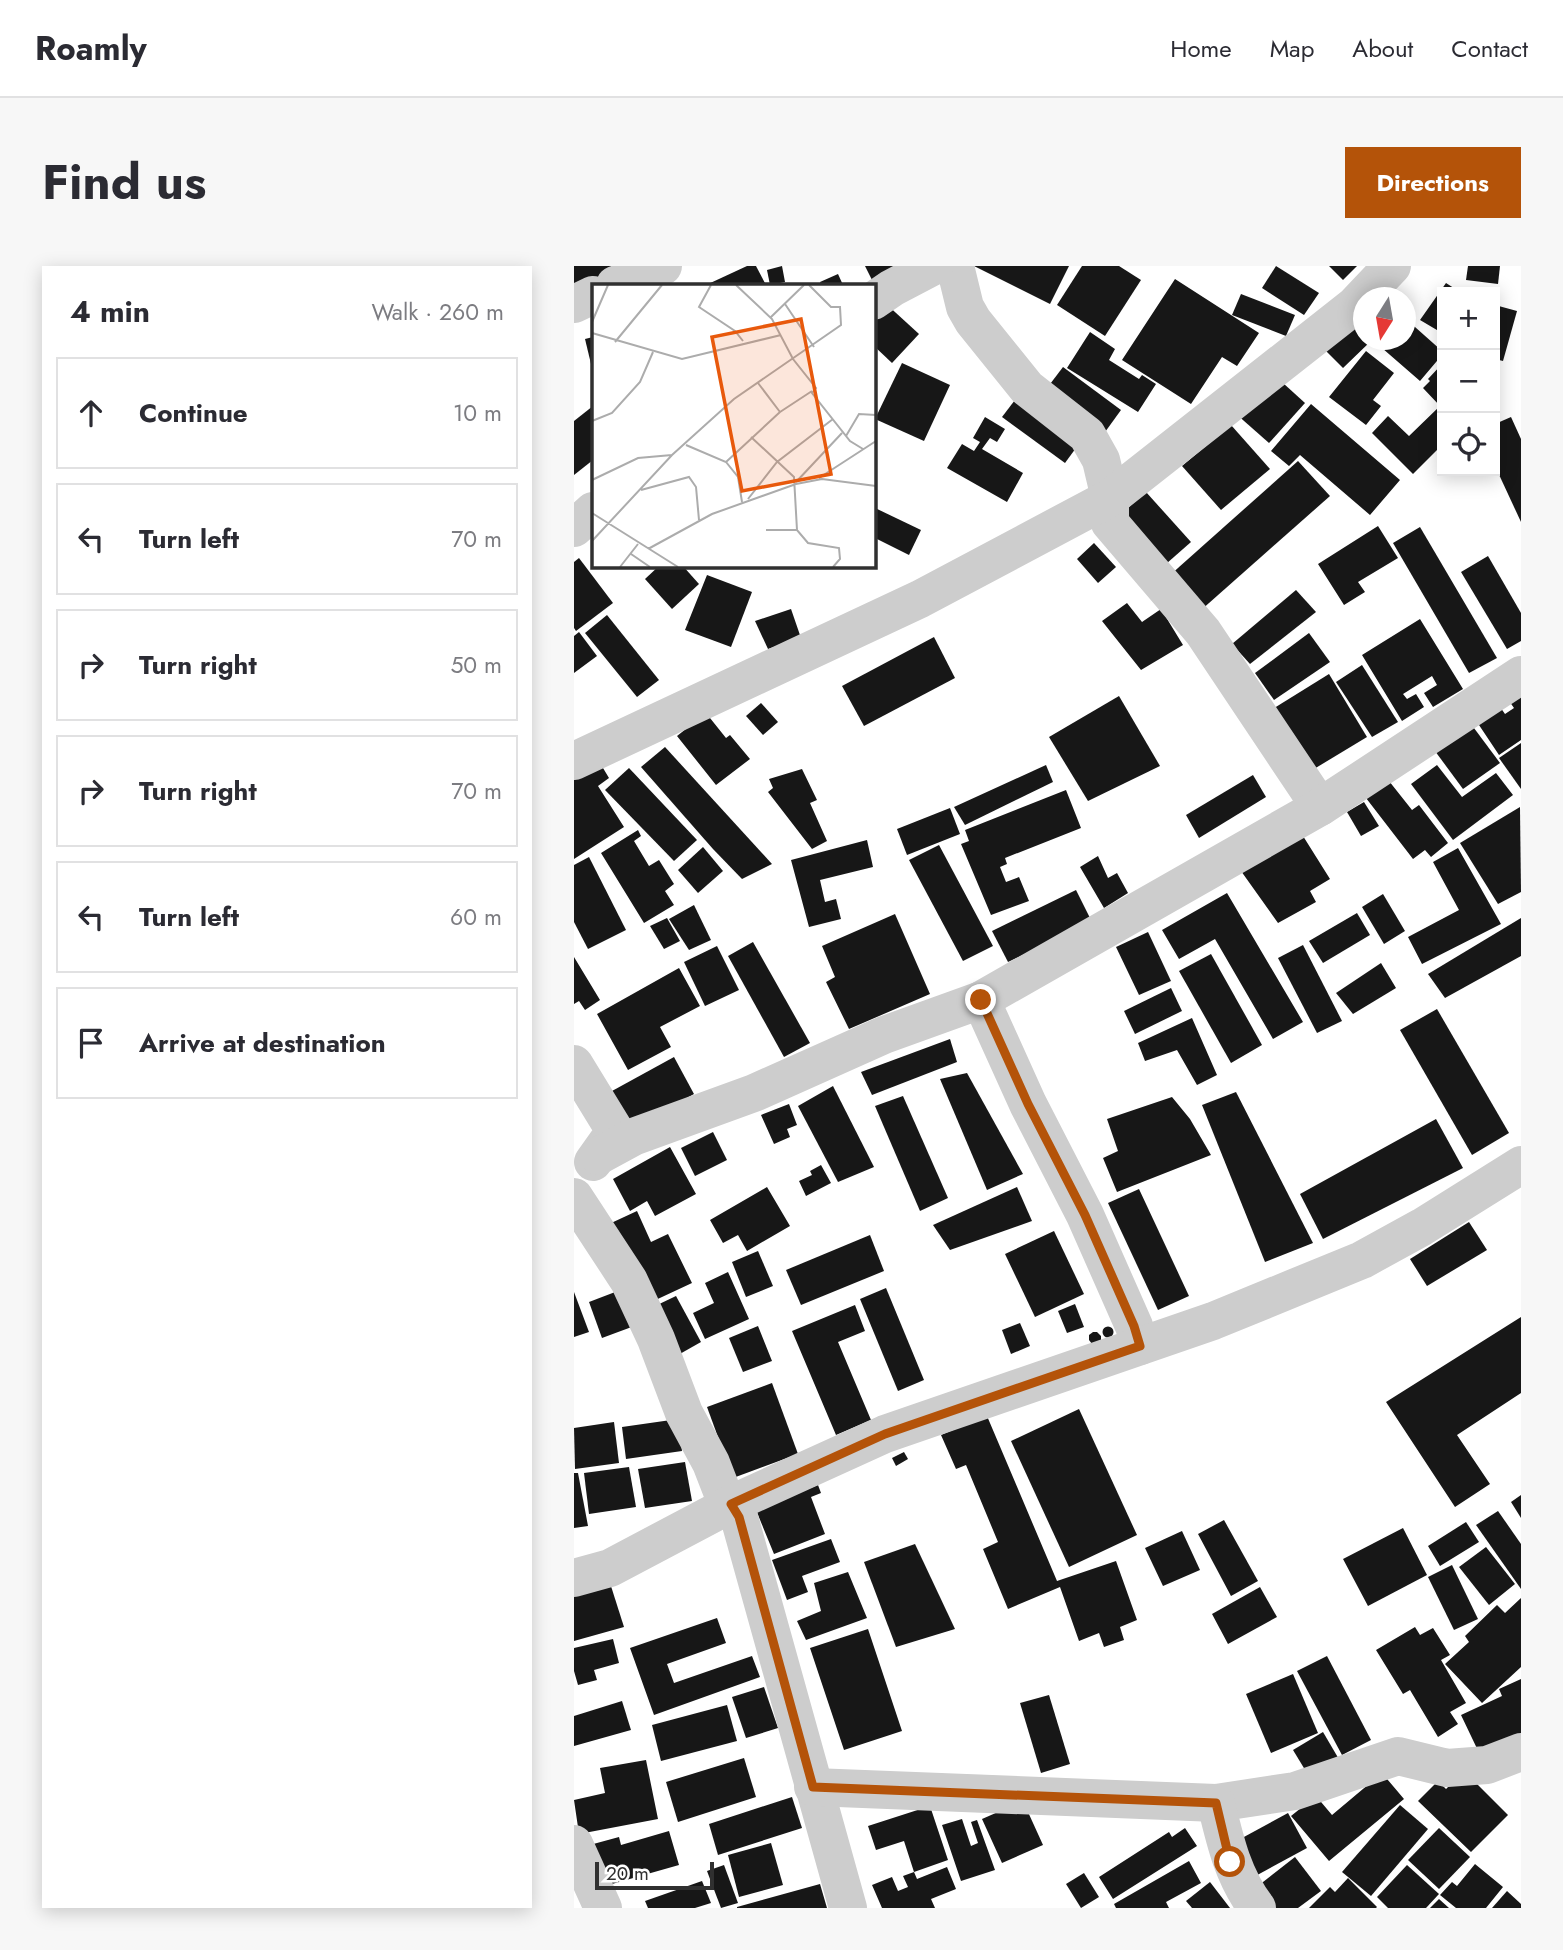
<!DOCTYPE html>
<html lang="en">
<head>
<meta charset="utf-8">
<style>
  body { margin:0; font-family:Jost,sans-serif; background:#f7f7f7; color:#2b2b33 }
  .controls { position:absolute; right:21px; top:21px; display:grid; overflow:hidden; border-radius:0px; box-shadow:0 4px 18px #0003 }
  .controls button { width:63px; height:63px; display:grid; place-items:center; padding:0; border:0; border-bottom:2px solid #e1e1e2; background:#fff; color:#2b2b33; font:35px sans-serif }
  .compass { position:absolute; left:779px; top:21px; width:63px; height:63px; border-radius:50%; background:#fff; box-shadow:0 4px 18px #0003; rotate:191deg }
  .scale { position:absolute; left:21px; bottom:18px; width:119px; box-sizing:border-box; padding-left:7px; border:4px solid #303030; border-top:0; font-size:19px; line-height:24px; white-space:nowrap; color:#303030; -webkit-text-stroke:5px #fff; paint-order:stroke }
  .stop { position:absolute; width:21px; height:21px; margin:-16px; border:5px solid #b45309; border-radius:50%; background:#fff }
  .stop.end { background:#b45309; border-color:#fff; box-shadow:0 2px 7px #0008 }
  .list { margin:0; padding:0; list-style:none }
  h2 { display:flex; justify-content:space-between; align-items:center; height:91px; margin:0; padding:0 28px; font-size:30px }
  h2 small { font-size:23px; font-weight:400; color:#7c7c81 }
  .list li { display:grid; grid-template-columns:46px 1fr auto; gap:21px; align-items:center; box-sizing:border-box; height:112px; margin:0 14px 14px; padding:0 14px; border:2px solid #e1e1e2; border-radius:0px }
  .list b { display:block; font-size:26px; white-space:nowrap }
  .list em { font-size:23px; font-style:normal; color:#7c7c81 }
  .icon { flex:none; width:38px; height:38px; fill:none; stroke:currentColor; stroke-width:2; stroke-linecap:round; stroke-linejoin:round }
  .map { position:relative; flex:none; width:947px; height:1642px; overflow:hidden; border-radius:0px }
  header { display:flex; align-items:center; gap:42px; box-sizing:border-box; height:98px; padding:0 35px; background:#fff; border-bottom:2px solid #e1e1e2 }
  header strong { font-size:33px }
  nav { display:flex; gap:38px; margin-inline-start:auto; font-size:24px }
  .intro { display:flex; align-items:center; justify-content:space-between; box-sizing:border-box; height:168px; padding:0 42px }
  h1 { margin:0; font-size:49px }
  .button { padding:18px 32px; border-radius:0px; background:#b45309; color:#fff; font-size:24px; font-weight:700 }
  main { display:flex; gap:42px; padding:0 42px }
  aside { flex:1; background:#fff; border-radius:0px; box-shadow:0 4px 18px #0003 }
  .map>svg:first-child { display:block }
  .building { fill:#171717 }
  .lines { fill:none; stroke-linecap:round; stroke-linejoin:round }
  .minor { stroke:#cdcdcd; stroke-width:38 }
  .route { stroke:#b45309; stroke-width:9 }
  .inset-road { fill:none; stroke:#acacac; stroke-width:2 }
  .view { fill:#e8590c; fill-opacity:0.15; stroke:#e8590c; stroke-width:3.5 }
  .inset-edge { fill:none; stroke:#303030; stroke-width:3.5 }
</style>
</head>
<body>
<header>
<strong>Roamly</strong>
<nav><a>Home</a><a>Map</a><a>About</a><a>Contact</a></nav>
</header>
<div class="intro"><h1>Find us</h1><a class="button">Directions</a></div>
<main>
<aside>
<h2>4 min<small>Walk · 260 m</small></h2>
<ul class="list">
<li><svg class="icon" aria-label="ahead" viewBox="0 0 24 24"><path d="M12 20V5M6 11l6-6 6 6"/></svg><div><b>Continue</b></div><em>10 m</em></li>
<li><svg class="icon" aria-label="left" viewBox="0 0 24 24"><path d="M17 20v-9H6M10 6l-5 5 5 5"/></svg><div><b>Turn left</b></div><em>70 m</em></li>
<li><svg class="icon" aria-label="right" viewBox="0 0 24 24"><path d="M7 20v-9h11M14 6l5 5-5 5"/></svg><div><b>Turn right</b></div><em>50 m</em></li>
<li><svg class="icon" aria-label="right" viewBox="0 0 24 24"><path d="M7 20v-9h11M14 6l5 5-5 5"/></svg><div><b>Turn right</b></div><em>70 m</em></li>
<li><svg class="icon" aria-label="left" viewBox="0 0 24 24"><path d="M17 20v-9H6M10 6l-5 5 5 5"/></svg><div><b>Turn left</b></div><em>60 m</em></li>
<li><svg class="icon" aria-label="arrive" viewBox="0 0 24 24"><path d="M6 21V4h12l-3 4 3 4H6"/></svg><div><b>Arrive at destination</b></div></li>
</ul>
</aside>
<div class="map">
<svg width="947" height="1642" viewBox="0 0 947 1642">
  <rect width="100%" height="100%" fill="#fff"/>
  <!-- building -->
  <g class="building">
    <polygon points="0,0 58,0 0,19"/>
    <polygon points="173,0 182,0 192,19 132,19"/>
    <polygon points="208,0 211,16 196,19 193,4"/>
    <polygon points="291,0 332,0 299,16"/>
    <polygon points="400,0 495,0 476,38"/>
    <polygon points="508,0 545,0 567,14 531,70 483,39"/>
    <polygon points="702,0 745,27 730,49 688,22"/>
    <polygon points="755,0 783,0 769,14"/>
    <polygon points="894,0 926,0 924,18 892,14"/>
    <polygon points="264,8 269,19 247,19 246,16"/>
    <polygon points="601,13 685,67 663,100 648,91 617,138 548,94"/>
    <polygon points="872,17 886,26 868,26 868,67 846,54"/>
    <polygon points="667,28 721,49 712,70 658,49"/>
    <polygon points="310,36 345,68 318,97 299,79 299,48"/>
    <polygon points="921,39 943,45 929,95 921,93"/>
    <polygon points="790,46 790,74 798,74 769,102 744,77"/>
    <polygon points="832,53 868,85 868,89 846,115 808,82 816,74 832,74"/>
    <polygon points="516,66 541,83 535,94 565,113 568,109 582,118 564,146 493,102"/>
    <polygon points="19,71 19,98 17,98 11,73"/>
    <polygon points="792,85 820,107 799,134 807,140 792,159 755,131"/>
    <polygon points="328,97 376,119 350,175 301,153"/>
    <polygon points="868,98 868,179 839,208 798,167 814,150 835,170 866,140 849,122 856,115 854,113"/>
    <polygon points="489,101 547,144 526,173 467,130"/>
    <polygon points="698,107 731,137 695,177 661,147"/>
    <polygon points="447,126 510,171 491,197 428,151"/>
    <polygon points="737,138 826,214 796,249 726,189 715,200 697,185"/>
    <polygon points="19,140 19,194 0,209 0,155"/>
    <polygon points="411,151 431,163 423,176 416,172 408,183 449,207 433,236 373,202 388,178 400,185 406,176 399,172"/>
    <polygon points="937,151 947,173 947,256 921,200 921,158"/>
    <polygon points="657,159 696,203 647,244 608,200"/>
    <polygon points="724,195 756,230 626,345 595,310"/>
    <polygon points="572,226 617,276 584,305 539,255"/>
    <polygon points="299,241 347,264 335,289 299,271"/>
    <polygon points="804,260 824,292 784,316 791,326 770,339 744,298"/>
    <polygon points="846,261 923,392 895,407 819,277"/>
    <polygon points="520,277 542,301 524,317 503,293"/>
    <polygon points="914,290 947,347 947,375 933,383 887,306"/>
    <polygon points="5,292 39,337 2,365 0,362 0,296"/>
    <polygon points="86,299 108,299 125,318 98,343 71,313"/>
    <polygon points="133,309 178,326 157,381 111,364"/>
    <polygon points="722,324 742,346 676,398 658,378"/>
    <polygon points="553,337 568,356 587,343 609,379 567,404 528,355"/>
    <polygon points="217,343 227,372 194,383 181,355"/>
    <polygon points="33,349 85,414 63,431 11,367"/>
    <polygon points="846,353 889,423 859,441 850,427 863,419 858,410 829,428 833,433 842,428 850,441 828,455 788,389"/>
    <polygon points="5,366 23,390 0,407 0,370"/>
    <polygon points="735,367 756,396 700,434 681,407"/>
    <polygon points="360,371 381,412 290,460 268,420"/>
    <polygon points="788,399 824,456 798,471 762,416"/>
    <polygon points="755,408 793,471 735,506 697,444"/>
    <polygon points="947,423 947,474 925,489 901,453 924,438 931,448 940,442 933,432"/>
    <polygon points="545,430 586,500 514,535 475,471"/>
    <polygon points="187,437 204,456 189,469 172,450"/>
    <polygon points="132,447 152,472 156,469 176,493 142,519 103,470"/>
    <polygon points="894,454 926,497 889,523 858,481"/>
    <polygon points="947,477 947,523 925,492"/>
    <polygon points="91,481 198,598 168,613 139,583 67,501"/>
    <polygon points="26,497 35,512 24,520 50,561 0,593 0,512"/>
    <polygon points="472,499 479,516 391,559 380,541"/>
    <polygon points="863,499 888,531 922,507 939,529 879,574 837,518"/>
    <polygon points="55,502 123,574 100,595 31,524"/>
    <polygon points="228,503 243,534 236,537 253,575 238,583 194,526 199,522 195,513"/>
    <polygon points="679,509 692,531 625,572 612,549"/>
    <polygon points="815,515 838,544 845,539 874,577 857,591 851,584 839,593 792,532"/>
    <polygon points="492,524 507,562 431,592 433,598 426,601 432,616 445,611 455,635 417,649 387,578 395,575 391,564"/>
    <polygon points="790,536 805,560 787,570 773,546"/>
    <polygon points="946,541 947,626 924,638 886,577"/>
    <polygon points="376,542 386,568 333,589 323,563"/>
    <polygon points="64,564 67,570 60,575 75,600 85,594 100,618 91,625 100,639 70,657 27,587"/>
    <polygon points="729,570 756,613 736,625 742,636 704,657 667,605"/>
    <polygon points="293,574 299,601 246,614 251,636 262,633 267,653 235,661 217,594"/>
    <polygon points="365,579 419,680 389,695 335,594"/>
    <polygon points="129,581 149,605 124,627 104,604"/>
    <polygon points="884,582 927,658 848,698 834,671 885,644 859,596"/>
    <polygon points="524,590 534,612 543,607 554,627 530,642 506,601"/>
    <polygon points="15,591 52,664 14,683 0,656 0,599"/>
    <polygon points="502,624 518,656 434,696 418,665"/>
    <polygon points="653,627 729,756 699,773 641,673 605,693 588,664"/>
    <polygon points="809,628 831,665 810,678 788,641"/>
    <polygon points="120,639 137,674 115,684 95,653"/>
    <polygon points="783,647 796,669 749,697 735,675"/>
    <polygon points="321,648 356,728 275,763 252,716 261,711 248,680"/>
    <polygon points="93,652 106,675 90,683 76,660"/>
    <polygon points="947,652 947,690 871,732 854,708"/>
    <polygon points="574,666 597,715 565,729 542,681"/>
    <polygon points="179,676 236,777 210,791 154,690"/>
    <polygon points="729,679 768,755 743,767 704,692"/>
    <polygon points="143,680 165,724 131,740 110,696"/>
    <polygon points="637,688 688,779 657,797 605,705"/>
    <polygon points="0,691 26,734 11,744 5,735 0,738"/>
    <polygon points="807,697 822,722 779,748 762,727"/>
    <polygon points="105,702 126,740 86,761 97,781 54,804 23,748"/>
    <polygon points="597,722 608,745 561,768 550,745"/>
    <polygon points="863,743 935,867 898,889 826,764"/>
    <polygon points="618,752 643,809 623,819 603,784 571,795 564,777"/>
    <polygon points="376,773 383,796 298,829 287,806"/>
    <polygon points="100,791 120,828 58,862 38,825"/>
    <polygon points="393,807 449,908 413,924 366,813"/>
    <polygon points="259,820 300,901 264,916 224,840"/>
    <polygon points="662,826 739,977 691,996 628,839"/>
    <polygon points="329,830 374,932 346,945 301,840"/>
    <polygon points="598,831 616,853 637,889 543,926 529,892 544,885 533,853"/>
    <polygon points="215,838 223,859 213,863 216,871 200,878 187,849"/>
    <polygon points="862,853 889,902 749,973 726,928"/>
    <polygon points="139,866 153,894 121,910 107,882"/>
    <polygon points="96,881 122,928 81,950 73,935 56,945 39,913"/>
    <polygon points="247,899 257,917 232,930 225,915 238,909 236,905"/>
    <polygon points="193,921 216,960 173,985 164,969 149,977 136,954"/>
    <polygon points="443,921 458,955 376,984 359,959"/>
    <polygon points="565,923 615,1030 584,1044 534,937"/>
    <polygon points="63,945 77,976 94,968 118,1017 73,1038 35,958"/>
    <polygon points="895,956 913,984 853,1020 836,993"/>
    <polygon points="480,965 510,1028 461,1051 431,988"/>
    <polygon points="296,969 310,1005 227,1039 212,1004"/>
    <polygon points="184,985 199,1020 172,1031 158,996"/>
    <polygon points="154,1006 175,1053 131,1073 119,1047 140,1037 131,1017"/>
    <polygon points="312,1022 350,1114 324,1125 286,1033"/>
    <polygon points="49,1023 63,1059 28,1072 15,1036"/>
    <polygon points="0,1026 15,1066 0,1071"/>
    <polygon points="102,1030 127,1076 104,1089 79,1041"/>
    <polygon points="501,1038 510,1061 493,1067 484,1045"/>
    <polygon points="281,1039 291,1065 264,1076 297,1154 262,1169 218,1065"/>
    <polygon points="947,1051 947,1127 883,1169 916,1218 881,1241 812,1136"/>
    <polygon points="446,1057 456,1080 437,1088 428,1064"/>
    <polygon points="184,1060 198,1095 169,1106 155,1072"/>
    <circle cx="534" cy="1066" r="5.5"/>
    <polygon points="519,1066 523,1066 527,1070 527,1074 518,1078 515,1074 515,1069"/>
    <polygon points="198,1117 224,1188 159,1212 133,1141"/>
    <polygon points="505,1143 563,1269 495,1301 437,1175"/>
    <polygon points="413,1150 483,1315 542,1295 563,1354 546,1361 550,1374 530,1381 525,1367 505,1375 486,1321 434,1343 409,1283 424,1276 392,1199 382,1203 367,1169"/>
    <polygon points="104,1153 108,1185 52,1193 48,1161"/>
    <polygon points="40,1156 45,1197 1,1203 0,1162"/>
    <polygon points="330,1186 334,1193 322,1200 318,1192"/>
    <polygon points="111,1196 118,1235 71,1242 64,1203"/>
    <polygon points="55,1201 62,1241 15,1248 10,1207"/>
    <polygon points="0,1207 4,1207 14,1260 0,1262"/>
    <polygon points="244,1219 247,1227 237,1231 251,1268 200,1288 182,1244"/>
    <polygon points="947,1229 947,1252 937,1236"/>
    <polygon points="924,1245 947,1278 947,1323 902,1259"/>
    <polygon points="650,1254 684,1315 657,1330 624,1268"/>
    <polygon points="892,1256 905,1276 866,1300 854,1280"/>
    <polygon points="829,1262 853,1309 794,1340 769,1293"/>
    <polygon points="608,1265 626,1304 589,1320 571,1282"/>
    <polygon points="257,1273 266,1296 228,1310 234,1326 213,1334 198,1294"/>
    <polygon points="341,1278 381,1363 322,1381 290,1296"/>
    <polygon points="912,1281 941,1318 915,1339 885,1301"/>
    <polygon points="878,1299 904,1353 880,1364 854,1311"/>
    <polygon points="274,1306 293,1352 232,1374 223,1355 247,1345 240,1317"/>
    <polygon points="36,1317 50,1361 0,1375 0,1327"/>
    <polygon points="686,1321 703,1351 654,1378 638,1348"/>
    <polygon points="947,1332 947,1401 908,1437 871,1398 895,1376 891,1370 923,1339 931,1347"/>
    <polygon points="143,1352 152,1377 93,1398 100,1417 178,1390 186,1411 80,1449 56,1382"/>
    <polygon points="841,1361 846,1369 859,1362 876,1389 867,1394 892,1437 876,1446 884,1458 864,1471 836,1424 829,1428 802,1384"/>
    <polygon points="294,1363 328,1465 270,1484 236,1382"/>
    <polygon points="39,1373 45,1397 20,1404 23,1414 4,1419 0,1405 0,1382"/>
    <polygon points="753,1390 797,1474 768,1489 723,1405"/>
    <polygon points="719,1408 744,1467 697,1487 672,1428"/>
    <polygon points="947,1413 947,1475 908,1493 887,1449 928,1430 925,1423"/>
    <polygon points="190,1421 204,1462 172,1472 158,1431"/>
    <polygon points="475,1429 496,1498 467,1507 446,1437"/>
    <polygon points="48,1435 57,1464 0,1480 0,1450"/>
    <polygon points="153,1439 163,1475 87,1495 78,1459"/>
    <polygon points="749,1466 766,1495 736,1512 719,1484"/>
    <polygon points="170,1492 182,1531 104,1556 92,1516"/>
    <polygon points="72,1494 84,1553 5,1568 0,1534 31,1527 26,1502"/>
    <polygon points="890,1505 934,1549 897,1586 844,1535 864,1515 872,1523"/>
    <polygon points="808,1507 830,1533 755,1595 717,1550 742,1530 758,1549"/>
    <polygon points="218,1531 228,1562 144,1589 135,1558"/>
    <polygon points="449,1535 469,1579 428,1597 408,1553"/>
    <polygon points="826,1539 854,1563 797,1630 768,1606"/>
    <polygon points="356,1540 374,1594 340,1606 330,1575 302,1584 294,1560"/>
    <polygon points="714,1547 733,1582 676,1613 657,1578"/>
    <polygon points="388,1553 397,1580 404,1577 397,1556 403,1554 421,1604 387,1615 368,1559"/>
    <polygon points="611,1562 623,1580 539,1633 525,1611 595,1566 598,1571"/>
    <polygon points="865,1562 896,1591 865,1623 834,1594"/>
    <polygon points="95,1565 105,1599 24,1622 12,1580 45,1571 47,1579"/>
    <polygon points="197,1577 209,1619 165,1631 154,1589"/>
    <polygon points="721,1591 747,1625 724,1642 694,1642 680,1623"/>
    <polygon points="615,1595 627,1617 592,1636 595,1642 542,1642 540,1638"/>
    <polygon points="901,1598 929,1621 912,1642 882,1642 866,1629 878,1616 883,1620"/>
    <polygon points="150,1599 164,1637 147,1642 133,1605"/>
    <polygon points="833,1599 865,1628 852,1642 814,1642 803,1631"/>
    <polygon points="373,1601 382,1623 357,1633 361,1642 308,1642 298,1619 318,1611 324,1625 334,1621 329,1610 340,1606 343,1613"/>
    <polygon points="510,1607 525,1631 507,1642 492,1618"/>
    <polygon points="774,1612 803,1641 802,1642 735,1642 756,1621 761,1626"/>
    <polygon points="128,1615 137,1637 121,1642 74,1642 71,1635"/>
    <polygon points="636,1616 656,1642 618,1642 612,1635"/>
    <polygon points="246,1618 253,1642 163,1642 163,1641"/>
    <polygon points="933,1625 947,1638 947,1642 918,1642"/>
    <polygon points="865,1633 875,1642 856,1642"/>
  </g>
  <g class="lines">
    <!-- minor -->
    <g class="minor">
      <polyline points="381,0 391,41 399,55 453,122 513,169 527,194 536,232 536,257 629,366 746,541"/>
      <polyline points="41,19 89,0"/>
      <polyline points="299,35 318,22 360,0"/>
      <polyline points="0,38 19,29"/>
      <polyline points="0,262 19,245"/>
      <polyline points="0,495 346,333 536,232 780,40 818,0"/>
      <polyline points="407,734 746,541 947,409"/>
      <polyline points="0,798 41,865 19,896"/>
      <polyline points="24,890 59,871 180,827 310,769 407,734 454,838 511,949 560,1060 566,1080"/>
      <polyline points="0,931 55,1015 82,1073 110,1147 137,1197 149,1228 165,1251 274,1642"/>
      <polyline points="0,1312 36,1302 157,1238 311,1168 639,1055 788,994 848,961 947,899"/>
      <polyline points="239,1521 642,1537 721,1525 824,1490 873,1502 913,1499 947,1486"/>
      <path d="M642,1537C651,1575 659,1611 683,1642"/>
      <polyline points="0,1578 29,1642"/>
    </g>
  </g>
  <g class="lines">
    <!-- route -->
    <polyline class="route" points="407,734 454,838 511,949 560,1060 566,1080 311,1168 157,1238 165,1251 239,1521 642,1537 656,1596"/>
  </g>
  <!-- overview -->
  <g transform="translate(18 18)">
    <rect width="284" height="284" fill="#fff"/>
    <path class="inset-road" d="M119,1L107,23L143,47L151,57M144,1L180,35L201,75L224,104L220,109L258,157L271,165M193,20L222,63M179,33L212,1M0,38L16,1M0,49L90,75L189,51M23,58L70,1M166,99L188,128L220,107M0,137L20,129L48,98L61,68M254,152L267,130L284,131M159,153L202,193L205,246M94,161L134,178L146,193L150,218M134,178L188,128M227,194L284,157M0,196L46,174L80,171M204,198L250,149M49,206L97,193L104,203L107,236M156,215L185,178L241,135M0,229L86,283M174,246H205L216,259L247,264L248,275L241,283M0,257L80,171L142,115L249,41L248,23H239L217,1M56,265L120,230L204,200L230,195L284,202M39,270L58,283M28,283L46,260"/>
    <path class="view" d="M209,35L239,190L150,207L120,53Z"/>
    <rect width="284" height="284" class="inset-edge"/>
  </g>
</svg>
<div class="controls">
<button>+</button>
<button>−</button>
<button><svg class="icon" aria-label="locate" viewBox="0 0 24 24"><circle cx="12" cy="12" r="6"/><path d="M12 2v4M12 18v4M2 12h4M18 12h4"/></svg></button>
</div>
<svg class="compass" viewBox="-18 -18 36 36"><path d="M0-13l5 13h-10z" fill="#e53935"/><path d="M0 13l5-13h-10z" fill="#7c7c81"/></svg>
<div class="scale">20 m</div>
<div class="stop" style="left:656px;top:1596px"></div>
<div class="stop end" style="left:407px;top:734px"></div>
</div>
</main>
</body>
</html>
